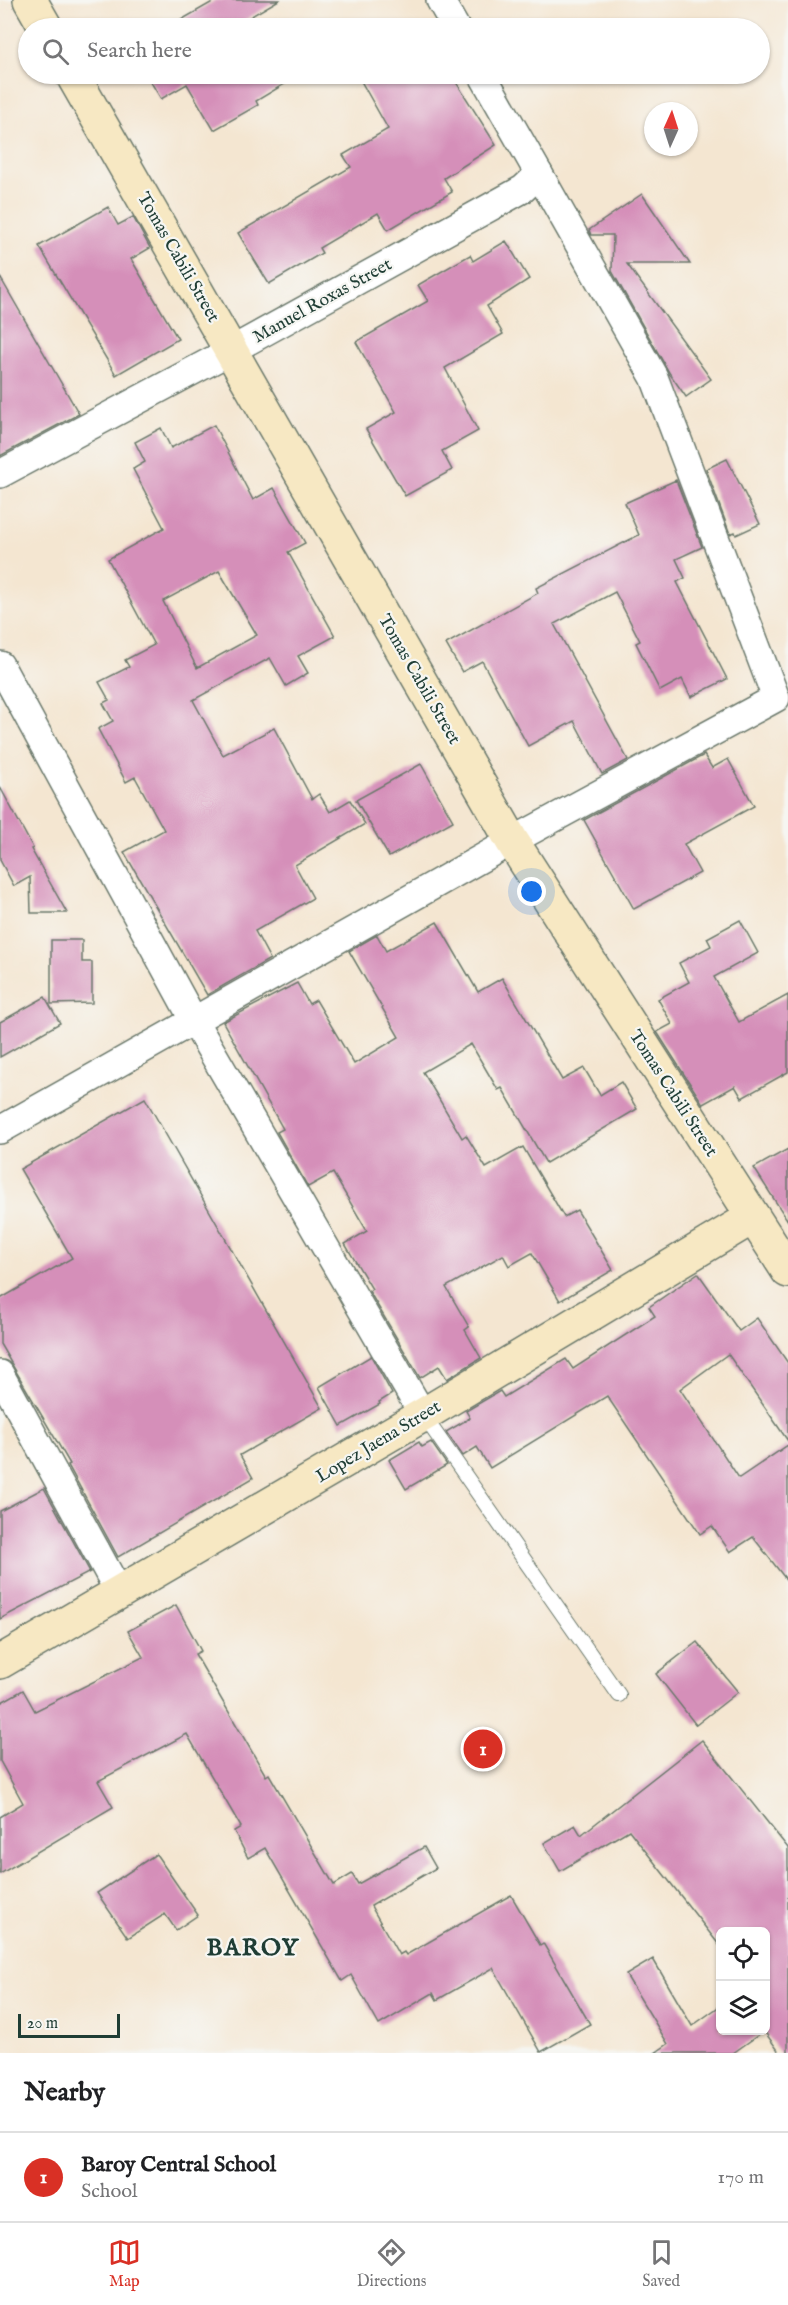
<!DOCTYPE html>
<html lang="en">
<head>
<meta charset="utf-8">
<style>
  body { margin:0; font-family:"IM FELL English",serif; background:#f2f2f2; color:#202124 }
  .controls { position:absolute; right:18px; bottom:18px; display:grid; overflow:hidden; border-radius:9px; box-shadow:0 2px 4px #0004 }
  .controls button { width:54px; height:54px; display:grid; place-items:center; padding:0; border:0; border-bottom:2px solid #e0e0e0; background:#fff; color:#202124; font:30px sans-serif }
  .compass { position:absolute; left:644px; top:102px; width:54px; height:54px; border-radius:50%; background:#fff; box-shadow:0 2px 4px #0004; rotate:3deg }
  .scale { position:absolute; left:18px; bottom:15px; width:102px; box-sizing:border-box; padding-left:6px; border:3px solid #1f3d34; border-top:0; font-size:16px; line-height:21px; white-space:nowrap; color:#1f3d34; -webkit-text-stroke:4px #f6f6f2; paint-order:stroke }
  .you { position:absolute; left:532px; top:892px; width:21px; height:21px; margin:-15px; border:4px solid #fff; border-radius:50%; background:#1a73e8; box-shadow:0 0 0 9px #1a73e833 }
  .badge { display:grid; place-items:center; width:39px; height:39px; border-radius:50%; background:#d93025; color:#fff; font-size:20px; font-weight:700 }
  .pin { position:absolute; translate:-50% -50%; border:3px solid #fff; box-shadow:0 2px 6px #0006 }
  .list { margin:0; padding:0; list-style:none }
  h2 { display:flex; justify-content:space-between; align-items:center; height:78px; margin:0; padding:0 24px; font-size:26px }
  h2 small { font-size:20px; font-weight:400; color:#757577 }
  .list li { display:grid; grid-template-columns:39px 1fr auto; gap:18px; align-items:center; box-sizing:border-box; height:90px; padding:0 24px; border-top:2px solid #e0e0e0 }
  .list b { display:block; font-size:22px; white-space:nowrap }
  .list p { margin:0; font-size:20px; white-space:nowrap; color:#757577 }
  .list em { font-size:20px; font-style:normal; color:#757577 }
  .icon { flex:none; width:33px; height:33px; fill:none; stroke:currentColor; stroke-width:2; stroke-linecap:round; stroke-linejoin:round }
  .map { position:relative; flex:none; width:788px; height:2053px; overflow:hidden }
  .search { position:absolute; background:#fff; box-shadow:0 2px 4px #0004; left:18px; right:18px; top:18px; height:66px; display:flex; align-items:center; gap:15px; box-sizing:border-box; padding:0 21px; border-radius:33px; color:#757577; font-size:22px }
  .sheet { height:168px; background:#fff }
  nav { display:flex; justify-content:space-around; align-items:center; box-sizing:border-box; height:84px; border-top:2px solid #e0e0e0; background:#fff; font-size:16px; color:#757577 }
  nav a { display:grid; justify-items:center; gap:3px }
  nav .on { color:#d93025 }
  .map>svg:first-child { display:block }
  .building { fill:#d58fb9; fill-rule:evenodd }
  .lines { fill:none; stroke-linecap:round; stroke-linejoin:round }
  .lane-casing { stroke:#6a786b; stroke-width:16 }
  .street-casing { stroke:#6a786b; stroke-width:30 }
  .secondary-casing { stroke:#6a786b; stroke-width:36 }
  .lane { stroke:#fff; stroke-width:14 }
  .street { stroke:#fff; stroke-width:27 }
  .secondary { stroke:#f7e8c3; stroke-width:33 }
  .labels { text-anchor:middle; stroke-width:4.5; stroke-linejoin:round; paint-order:stroke }
  .street-label { font-size:18px; fill:#1f3d34; stroke:#f6f6f2 }
  .district-label { font-size:24px; font-weight:bold; letter-spacing:1.5px; fill:#1f3d34; stroke:#f6f6f2 }
</style>
</head>
<body>
<div class="map">
<svg width="788" height="2053" viewBox="0 0 788 2053">
  <rect width="100%" height="100%" fill="#f6f6f2"/>
  <filter id="ink" filterUnits="userSpaceOnUse"><feTurbulence type="fractalNoise" baseFrequency=".0167" numOctaves="2"/><feDisplacementMap in="SourceGraphic" scale="12" xChannelSelector="R" yChannelSelector="G"/><feConvolveMatrix kernelMatrix="1 2 1 2 8 2 1 2 1" color-interpolation-filters="sRGB"/></filter>
  <filter id="wash" filterUnits="userSpaceOnUse"><feTurbulence type="fractalNoise" baseFrequency=".008" numOctaves="4" result="noise"/><feDisplacementMap in="SourceGraphic" scale="24" xChannelSelector="R" yChannelSelector="G"/><feGaussianBlur stdDeviation="1.35" result="paint"/><feColorMatrix in="noise" values="0 0 0 0 0 0 0 0 0 0 0 0 0 0 0 0 0 1.4 0 .05"/><feComposite in="paint" operator="in"/></filter>
  <g filter="url(#wash)">
    <rect width="100%" height="100%" fill="#f4e6d1"/>
    <g id="blocks">
      <!-- building -->
      <g class="building">
        <polygon points="216,0 279,0 231,28 167,28"/>
        <polygon points="146,74 301,74 256,101 258,105 214,130 187,84 161,99"/>
        <polygon points="357,74 451,74 496,145 444,178 452,192 388,230 378,213 319,248 322,253 269,284 238,233 351,167 343,155 388,129"/>
        <polygon points="642,194 690,264 627,264 711,379 686,397 670,374 612,271 613,235 591,235 589,230"/>
        <polygon points="108,207 118,225 133,217 150,248 131,259 178,339 116,375 39,246"/>
        <polygon points="506,241 529,279 487,306 503,334 445,368 478,431 442,451 452,470 405,496 366,429 396,412 356,342 428,301 418,285 470,255 473,261"/>
        <polygon points="0,277 79,414 0,456"/>
        <path d="M214,425L253,500L274,488L305,543L288,552L335,636L298,656L308,673L286,686L270,658L193,700L223,755L274,728L312,799L319,794L330,812L350,800L365,824L295,865L313,898L255,931L270,959L207,995L124,852L164,830L135,777L126,782L98,729L113,721L103,703L109,700L99,682L129,667L125,660L154,645L108,559L164,528L133,469L145,462L135,442L161,428L171,448ZM219,571L257,635L197,668L163,601Z"/>
        <polygon points="727,459 760,524 736,535 735,532 730,534 706,469"/>
        <polygon points="676,480 702,547 676,559 685,578 677,582 727,679 691,697 682,679 660,691 636,643 640,641 615,592 554,624 628,760 602,774 574,721 528,746 482,661 462,672 446,644 538,593 536,588 639,535 625,503"/>
        <polygon points="704,755 712,768 728,759 754,806 684,844 700,873 634,909 584,820"/>
        <polygon points="421,764 453,821 389,857 356,800"/>
        <polygon points="0,787 33,848 31,849 67,913 31,913 30,877 14,886 0,860"/>
        <polygon points="740,920 758,953 714,977 739,1022 788,995 788,1072 742,1098 735,1086 703,1104 657,1032 672,1024 658,999 689,982 679,963 711,946 707,938"/>
        <polygon points="437,922 478,992 502,978 562,1080 584,1068 600,1095 621,1082 637,1109 546,1163 502,1088 498,1090 471,1044 423,1072 462,1138 466,1135 486,1168 523,1147 564,1217 577,1210 613,1270 560,1301 532,1253 509,1266 503,1255 446,1287 469,1327 465,1330 481,1358 447,1379 439,1366 420,1378 369,1291 372,1289 345,1244 367,1231 333,1173 308,1187 277,1132 283,1129 223,1022 297,983 309,1004 316,1000 354,1064 399,1037 349,951 377,935 386,951"/>
        <polygon points="51,940 82,940 82,962 92,962 92,1003 51,1004"/>
        <polygon points="45,997 60,1023 0,1057 0,1022"/>
        <polygon points="145,1098 322,1408 240,1455 253,1478 118,1557 68,1465 70,1464 0,1344 0,1299 72,1258 20,1169"/>
        <polygon points="788,1149 788,1221 754,1168"/>
        <polygon points="698,1273 739,1331 757,1318 788,1363 788,1441 728,1354 680,1389 739,1478 788,1445 788,1582 753,1537 730,1552 712,1526 700,1534 607,1396 490,1468 477,1447 463,1456 446,1432 470,1418 466,1411 500,1391 504,1397 566,1359 573,1369 655,1316 649,1307"/>
        <polygon points="371,1356 392,1394 379,1402 380,1404 341,1426 319,1387"/>
        <polygon points="419,1442 422,1447 431,1442 447,1465 406,1489 389,1460"/>
        <polygon points="44,1488 90,1572 0,1619 0,1511"/>
        <polygon points="176,1605 201,1651 195,1654 266,1776 269,1774 334,1885 352,1874 358,1884 424,1847 436,1868 371,1906 399,1955 404,1952 406,1955 511,1895 540,1945 543,1943 590,2024 541,2052 493,1968 437,2000 433,1993 379,2025 351,1975 342,1981 265,1848 248,1858 234,1831 241,1827 187,1734 98,1781 113,1807 0,1874 0,1817 23,1803 0,1761 0,1703 23,1690 35,1711 143,1657 128,1631"/>
        <polygon points="697,1642 738,1692 696,1725 656,1674"/>
        <polygon points="702,1740 788,1848 788,2053 780,2053 764,2031 765,1932 720,1932 720,1946 629,1830 560,1871 544,1843 575,1825 581,1835"/>
        <polygon points="156,1854 198,1915 176,1930 165,1914 128,1938 97,1893"/>
        <polygon points="653,1959 692,2026 720,2006 720,2031 764,2031 733,2053 655,2053 668,2044 626,1975"/>
      </g>
    </g>
  </g>
  <g filter="url(#ink)">
    <use href="#blocks" fill-opacity="0" stroke="#6a786b" stroke-width="1.5"/>
    <g class="lines">
      <defs>
        <polyline id="lane" points="423,1415 619,1695"/>
        <g id="street">
          <polyline points="440,0 456,28"/>
          <polyline points="0,474 232,350 523,189 539,174 482,74"/>
          <polyline points="0,665 194,1021 423,1415"/>
          <polyline points="0,1130 512,841 776,698 654,377 539,174"/>
          <polyline points="0,1374 120,1594"/>
        </g>
        <g id="secondary">
          <polyline points="30,0 46,28"/>
          <polyline points="72,74 512,841 788,1271"/>
          <polyline points="0,1662 423,1415 753,1217"/>
        </g>
      </defs>
      <!-- lane casing -->
      <use href="#lane" class="lane-casing"/>
      <!-- street casing -->
      <use href="#street" class="street-casing"/>
      <!-- secondary casing -->
      <use href="#secondary" class="secondary-casing"/>
      <!-- lane -->
      <use href="#lane" class="lane"/>
      <!-- street -->
      <use href="#street" class="street"/>
      <!-- secondary -->
      <use href="#secondary" class="secondary"/>
    </g>
  </g>
  <g class="labels">
    <!-- street labels -->
    <g class="street-label">
      <text transform="translate(179 257) rotate(60)" y="6">Tomas Cabili Street</text>
      <text transform="translate(322 300) rotate(-29)" y="6">Manuel Roxas Street</text>
      <text transform="translate(420 679) rotate(60)" y="6">Tomas Cabili Street</text>
      <text transform="translate(674 1093) rotate(57)" y="6">Tomas Cabili Street</text>
      <text transform="translate(378 1441) rotate(-31)" y="6">Lopez Jaena Street</text>
    </g>
    <!-- district labels -->
    <g class="district-label">
      <text x="253" y="1955">BAROY</text>
    </g>
  </g>
</svg>
<div class="controls">
<button><svg class="icon" aria-label="locate" viewBox="0 0 24 24"><circle cx="12" cy="12" r="6"/><path d="M12 2v4M12 18v4M2 12h4M18 12h4"/></svg></button>
<button><svg class="icon" aria-label="layers" viewBox="0 0 24 24"><path d="M12 4l9 5-9 5-9-5zM3 14l9 5 9-5"/></svg></button>
</div>
<svg class="compass" viewBox="-18 -18 36 36"><path d="M0-13l5 13h-10z" fill="#e53935"/><path d="M0 13l5-13h-10z" fill="#757577"/></svg>
<div class="scale">20 m</div>
<div class="you"></div>
<div class="pin badge" style="left:483px;top:1749px">1</div>
<div class="search"><svg class="icon" aria-label="search" viewBox="0 0 24 24"><circle cx="10" cy="10" r="6"/><path d="M15 15l6 6"/></svg>Search here</div>
</div>
<section class="sheet">
<h2>Nearby<small></small></h2>
<ul class="list">
<li><span class="badge">1</span><div><b>Baroy Central School</b><p>School</p></div><em>170 m</em></li>
</ul>
</section>
<nav>
<a class="on"><svg class="icon" aria-label="map" viewBox="0 0 24 24"><path d="M3 6l6-2 6 2 6-2v14l-6 2-6-2-6 2zM9 4v14M15 6v14"/></svg>Map</a>
<a><svg class="icon" aria-label="directions" viewBox="0 0 24 24"><path d="M12 3l9 9-9 9-9-9zM9 14v-3h6M13 9l2 2-2 2"/></svg>Directions</a>
<a><svg class="icon" aria-label="saved" viewBox="0 0 24 24"><path d="M7 4h10v16l-5-4-5 4z"/></svg>Saved</a>
</nav>
</body>
</html>
